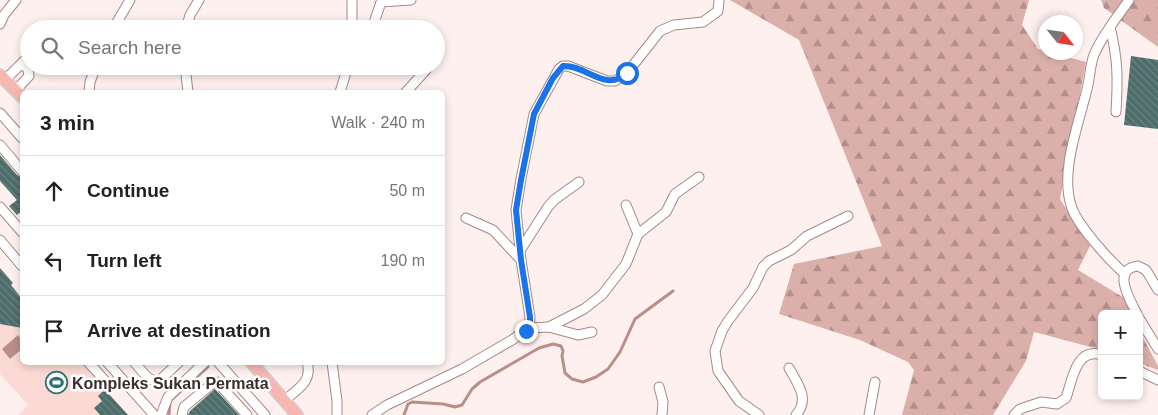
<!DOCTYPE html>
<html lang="en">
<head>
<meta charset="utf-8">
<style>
  body { margin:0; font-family:Helvetica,sans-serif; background:#f2f2f2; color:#222 }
  .controls { position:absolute; right:15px; bottom:15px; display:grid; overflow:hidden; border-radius:8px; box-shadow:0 2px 8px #0003 }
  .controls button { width:45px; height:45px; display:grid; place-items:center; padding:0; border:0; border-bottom:1px solid #e0e0e0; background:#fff; color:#222; font:25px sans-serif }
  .compass { position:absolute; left:1038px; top:15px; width:45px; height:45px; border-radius:50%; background:#fff; box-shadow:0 2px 8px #0003; rotate:120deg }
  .stop { position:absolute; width:15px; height:15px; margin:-11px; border:4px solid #1a73e8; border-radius:50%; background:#fff }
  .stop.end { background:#1a73e8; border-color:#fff; box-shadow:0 1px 5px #0008 }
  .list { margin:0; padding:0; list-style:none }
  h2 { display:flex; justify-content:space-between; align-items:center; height:65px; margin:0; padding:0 20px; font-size:21px }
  h2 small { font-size:16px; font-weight:400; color:#767676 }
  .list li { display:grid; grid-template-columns:32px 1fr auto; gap:15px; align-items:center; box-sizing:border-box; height:70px; padding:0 20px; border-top:1px solid #e0e0e0 }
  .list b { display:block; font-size:19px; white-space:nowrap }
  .list em { font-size:16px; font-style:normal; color:#767676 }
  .icon { flex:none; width:28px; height:28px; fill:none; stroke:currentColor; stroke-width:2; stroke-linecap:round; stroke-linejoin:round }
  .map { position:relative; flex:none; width:1158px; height:415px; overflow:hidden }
  .search { position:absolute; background:#fff; box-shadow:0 2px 8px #0003; left:20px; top:20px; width:425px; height:55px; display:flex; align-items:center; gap:12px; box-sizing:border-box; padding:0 18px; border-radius:28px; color:#767676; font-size:19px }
  .panel { position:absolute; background:#fff; box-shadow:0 2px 8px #0003; left:20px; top:90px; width:425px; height:275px; border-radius:8px }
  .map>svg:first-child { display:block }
  .forest { fill:url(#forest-firs) }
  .park { fill:#fbd9d4 }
  .water { fill:#b88e89 }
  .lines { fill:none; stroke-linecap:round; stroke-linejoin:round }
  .stream { stroke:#b88e89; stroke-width:3 }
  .building { fill:url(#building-back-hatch) }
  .minor-casing { stroke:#a78985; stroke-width:11 }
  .major-casing { stroke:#d4d1d1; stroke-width:14 }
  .minor { stroke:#fff; stroke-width:9 }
  .major { stroke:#f7b7b0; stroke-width:11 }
  .route { stroke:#1a73e8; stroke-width:6 }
  .labels { text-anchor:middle; stroke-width:5; stroke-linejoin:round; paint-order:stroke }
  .poi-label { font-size:16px; font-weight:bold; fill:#3a2d2c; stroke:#fff; text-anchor:start }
</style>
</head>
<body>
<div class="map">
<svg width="1158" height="415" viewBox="0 0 1158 415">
  <defs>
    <pattern id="forest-firs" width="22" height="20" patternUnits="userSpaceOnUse" patternTransform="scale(1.25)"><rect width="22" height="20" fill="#dbafaa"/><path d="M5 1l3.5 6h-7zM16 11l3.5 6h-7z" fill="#b38f8b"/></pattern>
    <pattern id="building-back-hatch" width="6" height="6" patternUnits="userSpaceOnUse" patternTransform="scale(1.25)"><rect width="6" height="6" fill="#4d6d6a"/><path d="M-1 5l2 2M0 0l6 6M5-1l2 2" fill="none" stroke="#6b8280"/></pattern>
  </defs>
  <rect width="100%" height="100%" fill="#fdf0ee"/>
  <!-- forest -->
  <g class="forest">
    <polygon points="730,0 1029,0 1022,25 1038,49 1086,62 1060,199 1090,246 1078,270 1126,299 1132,314 1102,314 1102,350 1034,332 1026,361 993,415 902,415 914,370 908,362 860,340 779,314 794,264 882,246 799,40"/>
    <polygon points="1101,0 1158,0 1158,47 1104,8"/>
    <polygon points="1139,330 1158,366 1158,370 1139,363"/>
  </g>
  <!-- park -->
  <polygon class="park" points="13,287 22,299 22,362 82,363 128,415 18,415 28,405 0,374 0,298"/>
  <!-- water -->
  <polygon class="water" points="18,335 22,341 22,349 10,359 2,349"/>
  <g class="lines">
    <!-- stream -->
    <g class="stream">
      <polyline points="169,415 170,401 208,367"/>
      <polyline points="404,415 408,404 412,402 443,404 455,407 462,405 472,389 480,382 539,348 553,344 561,346 563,351 562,356 565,373 572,379 583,382 596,377 608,369 620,352 635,319 673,291"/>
    </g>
  </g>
  <!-- building -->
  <g class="building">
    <polygon points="1131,56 1158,60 1158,129 1124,125"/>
    <polygon points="0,155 17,175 22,177 22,211 17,215 9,206 17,200 0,181"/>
    <polygon points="0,268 13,283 11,285 22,299 22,328 0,324"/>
    <polygon points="105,389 107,392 128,415 100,415 94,408 102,401 98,396"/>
    <polygon points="215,389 239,415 188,415 190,411"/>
  </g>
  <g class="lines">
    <defs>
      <g id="minor">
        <polyline points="352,0 352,29"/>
        <polyline points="0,24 4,15 16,0"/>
        <path d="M1110,27C1118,59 1118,79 1116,112"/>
        <polyline points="113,29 130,0"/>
        <polyline points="186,29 190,15 199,0"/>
        <polyline points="372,29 381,2 411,0"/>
        <polyline points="185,66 188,92"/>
        <polyline points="5,80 29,56"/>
        <polyline points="16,90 29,76 28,69 22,64"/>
        <polyline points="89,92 90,82 96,66"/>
        <polyline points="340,92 348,66"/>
        <polyline points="406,92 426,70"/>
        <polyline points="0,113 22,138"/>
        <polyline points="0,145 22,171"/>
        <polyline points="626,205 638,234"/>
        <polyline points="0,207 22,232"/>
        <polyline points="466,218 493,230 521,260"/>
        <polyline points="0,240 22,266"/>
        <polyline points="521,249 548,207 554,200 579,182"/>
        <path d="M1125,274C1110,261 1076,224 1071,205C1060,171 1079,123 1087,89C1090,78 1090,65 1094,55C1102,35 1117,18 1129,0"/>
        <path d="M1137,314C1130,300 1111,269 1138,266L1146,270L1158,290"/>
        <polyline points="1139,318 1158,349"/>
        <polyline points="549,327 584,309 602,295 626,264 638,234 666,212 675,194 699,177"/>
        <polyline points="529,328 549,327 578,335 592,332"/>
        <polyline points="88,362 110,386 121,378"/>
        <polyline points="107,362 154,415"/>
        <polyline points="134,362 148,378 155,381 160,380 179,362"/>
        <polyline points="218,362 265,415"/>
        <polyline points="332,362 337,401 337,415"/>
        <path d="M789,368C798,384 810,399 796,415"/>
        <polyline points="1139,371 1158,380"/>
        <polyline points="659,387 663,402 662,415"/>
        <path d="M284,401C297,389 313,382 307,362"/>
        <polyline points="161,415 168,397 205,362"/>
        <polyline points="182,415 184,407 213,383 217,382 247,415"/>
        <polyline points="372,415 387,405 462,369 512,340 529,328 530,317 521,260 516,210 521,179 534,114 559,69 563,66 568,66 607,81 615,81 627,73 660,31 674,25 703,22 718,11 719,0"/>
        <polyline points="759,415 739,401 718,371 715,351 722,331 728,321 753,288 763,267 769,261 791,250 807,236 848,216"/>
        <polyline points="869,415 875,382"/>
        <path d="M1014,415L1020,409L1041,402L1057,404L1066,398C1072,381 1076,346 1102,355"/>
      </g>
      <g id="major">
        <polyline points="0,75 22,97"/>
        <polyline points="251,362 297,415"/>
      </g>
    </defs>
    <!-- minor casing -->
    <use href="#minor" class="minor-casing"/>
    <!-- major casing -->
    <use href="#major" class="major-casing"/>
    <!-- minor -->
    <use href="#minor" class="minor"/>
    <!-- major -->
    <use href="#major" class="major"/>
  </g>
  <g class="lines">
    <!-- route -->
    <path class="route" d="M526,331L530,323V317L521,260L516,210L521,180L534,114L553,78L563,66C587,65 605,93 627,73"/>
  </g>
  <!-- icons -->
  <defs>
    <symbol id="stadium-ring" viewBox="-11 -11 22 22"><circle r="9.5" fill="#fff" stroke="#2b736e" stroke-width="1.5"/><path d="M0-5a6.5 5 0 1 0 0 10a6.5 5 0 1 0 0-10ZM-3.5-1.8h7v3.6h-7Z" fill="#2b736e"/></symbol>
  </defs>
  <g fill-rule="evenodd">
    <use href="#stadium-ring" x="44" y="370" width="25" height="25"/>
  </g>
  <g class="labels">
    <!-- poi labels -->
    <g class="poi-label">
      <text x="72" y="389">Kompleks Sukan Permata</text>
    </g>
  </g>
</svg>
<div class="controls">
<button>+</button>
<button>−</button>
</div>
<svg class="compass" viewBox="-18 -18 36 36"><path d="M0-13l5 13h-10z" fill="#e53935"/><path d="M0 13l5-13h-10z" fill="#767676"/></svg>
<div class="stop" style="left:627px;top:73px"></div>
<div class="stop end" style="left:526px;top:331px"></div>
<div class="search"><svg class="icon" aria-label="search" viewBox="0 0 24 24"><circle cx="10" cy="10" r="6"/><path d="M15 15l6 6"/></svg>Search here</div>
<section class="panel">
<h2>3 min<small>Walk · 240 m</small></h2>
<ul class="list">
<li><svg class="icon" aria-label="ahead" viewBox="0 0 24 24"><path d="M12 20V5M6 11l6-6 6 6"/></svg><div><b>Continue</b></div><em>50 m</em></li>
<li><svg class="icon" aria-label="left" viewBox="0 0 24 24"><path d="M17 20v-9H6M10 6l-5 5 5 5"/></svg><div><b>Turn left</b></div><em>190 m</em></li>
<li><svg class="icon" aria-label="arrive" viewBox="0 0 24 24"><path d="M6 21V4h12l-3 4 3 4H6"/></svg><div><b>Arrive at destination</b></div></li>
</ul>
</section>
</div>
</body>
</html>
